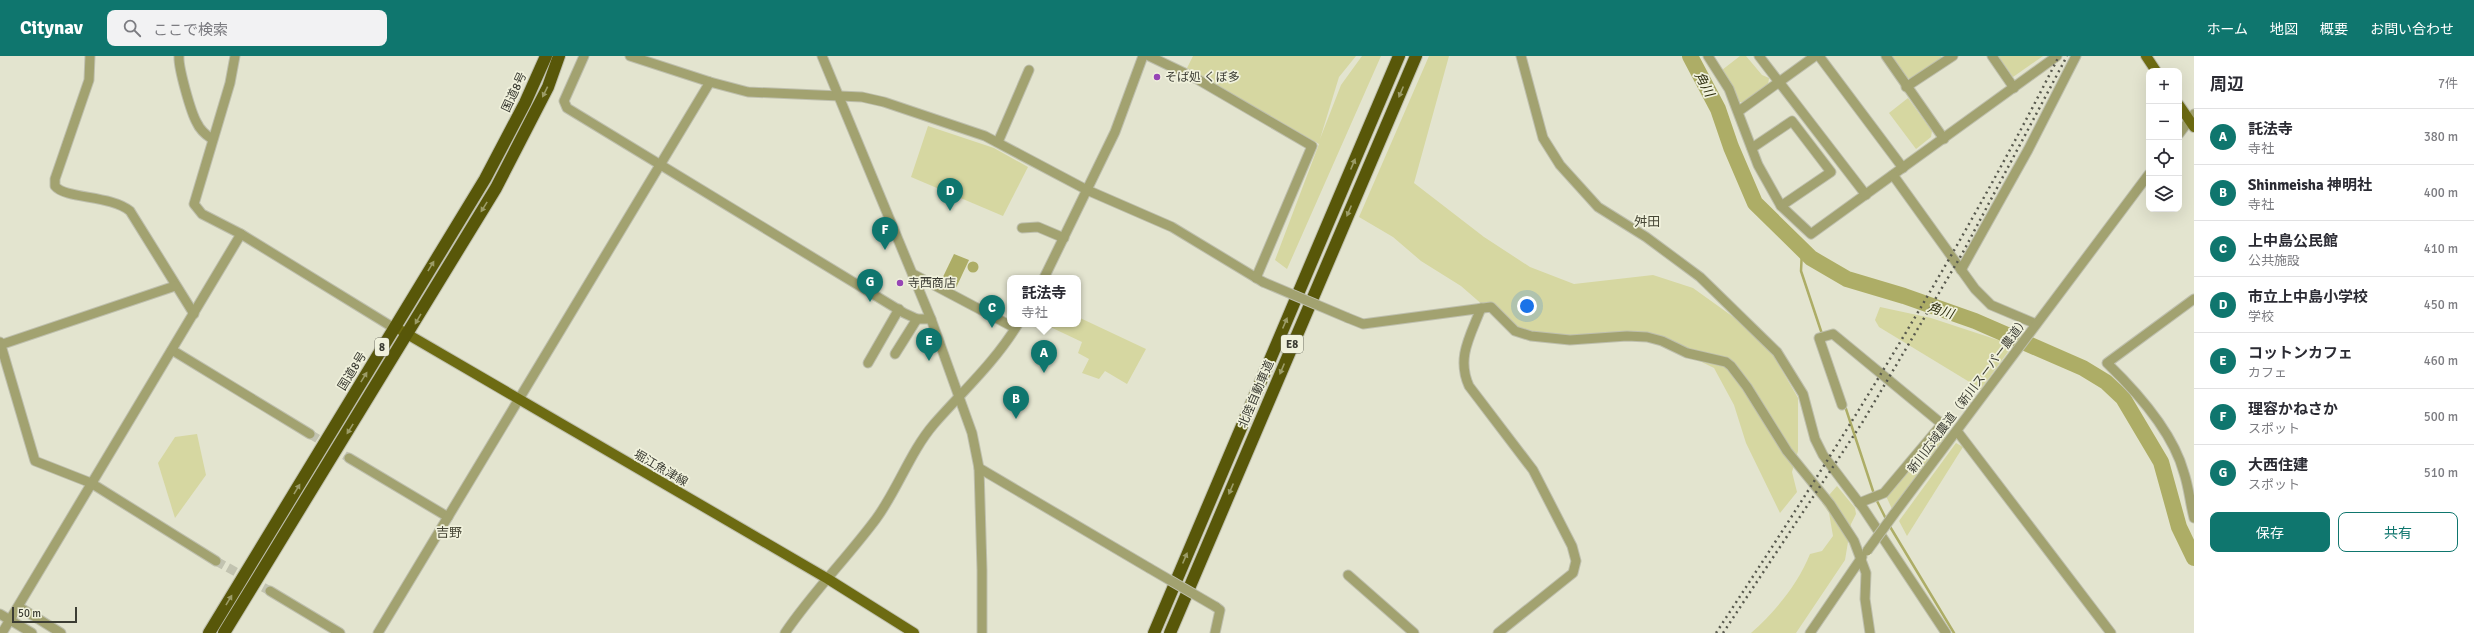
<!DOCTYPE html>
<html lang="ja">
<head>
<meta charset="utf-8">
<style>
  body { margin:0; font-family:Signika,"Noto Sans JP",sans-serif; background:#f2f2f3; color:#2b2b33 }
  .controls { position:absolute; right:12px; top:12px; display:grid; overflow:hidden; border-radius:8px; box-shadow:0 4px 16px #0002 }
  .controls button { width:36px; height:36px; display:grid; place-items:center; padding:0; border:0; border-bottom:1px solid #e1e1e2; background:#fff; color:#2b2b33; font:20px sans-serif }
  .scale { position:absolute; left:12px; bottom:10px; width:65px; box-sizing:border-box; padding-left:4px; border:2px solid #3c3d34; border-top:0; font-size:11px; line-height:14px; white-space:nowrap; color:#3c3d34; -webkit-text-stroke:3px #f0f1dc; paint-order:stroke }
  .you { position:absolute; left:1527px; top:250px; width:14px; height:14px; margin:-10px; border:3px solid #fff; border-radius:50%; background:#1a73e8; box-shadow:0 0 0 6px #1a73e833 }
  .badge { display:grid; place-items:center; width:26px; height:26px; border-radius:50%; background:#0f766e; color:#fff; font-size:13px; font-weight:700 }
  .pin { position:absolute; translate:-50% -33px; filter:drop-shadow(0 1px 2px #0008) }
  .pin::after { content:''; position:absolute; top:21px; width:14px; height:12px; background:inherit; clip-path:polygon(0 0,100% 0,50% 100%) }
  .popup { position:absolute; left:1007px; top:219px; width:74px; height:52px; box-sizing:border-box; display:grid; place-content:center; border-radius:8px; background:#fff; filter:drop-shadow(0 1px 3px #0005); font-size:13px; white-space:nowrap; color:#7c7c81 }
  .popup b { font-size:15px; color:#2b2b33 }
  .popup::after { content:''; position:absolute; left:50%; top:100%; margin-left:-8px; border:8px solid transparent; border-top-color:#fff }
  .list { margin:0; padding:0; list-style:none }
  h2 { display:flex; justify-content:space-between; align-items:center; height:52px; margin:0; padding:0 16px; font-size:17px }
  h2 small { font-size:13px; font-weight:400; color:#7c7c81 }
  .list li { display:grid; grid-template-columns:26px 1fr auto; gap:12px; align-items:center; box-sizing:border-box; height:56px; padding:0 16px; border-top:1px solid #e1e1e2 }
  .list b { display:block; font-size:15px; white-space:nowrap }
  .list p { margin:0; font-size:13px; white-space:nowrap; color:#7c7c81 }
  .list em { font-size:13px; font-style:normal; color:#7c7c81 }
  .actions { display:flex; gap:8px; padding:12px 16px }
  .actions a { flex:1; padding:9px 0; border:1px solid #0f766e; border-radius:8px; text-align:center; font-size:14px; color:#0f766e }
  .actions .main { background:#0f766e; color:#fff }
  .icon { flex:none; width:22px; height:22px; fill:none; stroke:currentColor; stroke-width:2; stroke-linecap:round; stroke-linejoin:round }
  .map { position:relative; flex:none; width:2194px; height:577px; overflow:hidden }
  header { display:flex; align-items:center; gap:24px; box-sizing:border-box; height:56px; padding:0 20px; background:#0f766e; color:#fff }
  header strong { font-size:19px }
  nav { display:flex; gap:22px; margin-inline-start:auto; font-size:14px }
  .search { width:280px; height:36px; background:#f2f2f3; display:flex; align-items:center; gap:10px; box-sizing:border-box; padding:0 14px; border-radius:8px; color:#7c7c81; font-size:15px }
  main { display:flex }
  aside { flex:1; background:#fff }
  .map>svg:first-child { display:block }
  .green { fill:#d6d7a1 }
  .water { fill:#adad66 }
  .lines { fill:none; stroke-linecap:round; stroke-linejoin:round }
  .stream { stroke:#adad66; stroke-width:2.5 }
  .river { stroke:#adad66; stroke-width:16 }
  .minor-tunnel { stroke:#c2c3b0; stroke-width:9; stroke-dasharray:9 4.5; stroke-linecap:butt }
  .minor-casing { stroke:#bebfad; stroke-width:11 }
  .major-casing { stroke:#bebfad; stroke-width:12 }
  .highway-casing { stroke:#bebfad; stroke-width:14 }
  .minor { stroke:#a2a270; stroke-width:9 }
  .major { stroke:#6d6b12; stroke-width:10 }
  .highway { stroke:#585709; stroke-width:12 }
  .rail { stroke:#58594e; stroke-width:2.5; stroke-dasharray:2 4; stroke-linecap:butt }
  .minor-bridge-casing { stroke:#bebfad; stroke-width:11; stroke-linecap:butt }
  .minor-bridge { stroke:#a2a270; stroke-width:9 }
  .oneway { fill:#9c9c68 }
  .poi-dot { fill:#9645b5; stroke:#f0f1dc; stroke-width:1.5 }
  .labels { text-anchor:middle; stroke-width:3.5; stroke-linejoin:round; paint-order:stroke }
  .shield { fill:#f0f1dc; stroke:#727366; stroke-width:1 }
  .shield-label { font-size:11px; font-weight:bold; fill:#3c3d34 }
  .poi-label { font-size:12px; fill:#3c3d34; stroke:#f0f1dc; text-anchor:start }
  .street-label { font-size:12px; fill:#3c3d34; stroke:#f0f1dc }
  .water-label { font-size:13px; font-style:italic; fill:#2c2c0c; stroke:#f0f1dc }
  .neighbourhood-label { font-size:13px; fill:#474736; stroke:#f0f1dc }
</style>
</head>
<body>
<header>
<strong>Citynav</strong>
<div class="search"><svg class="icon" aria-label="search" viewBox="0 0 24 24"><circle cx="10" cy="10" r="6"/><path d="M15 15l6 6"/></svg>ここで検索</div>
<nav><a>ホーム</a><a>地図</a><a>概要</a><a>お問い合わせ</a></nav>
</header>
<main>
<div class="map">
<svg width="2194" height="577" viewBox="0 0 2194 577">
  <rect width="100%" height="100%" fill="#e3e4cf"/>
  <!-- green -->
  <g class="green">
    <polygon points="1193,0 1356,0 1339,21 1320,83 1341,29 1362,0 1381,0 1287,213 1275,204 1319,88 1187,12"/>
    <polygon points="1429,0 1449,0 1414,127 1484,181 1530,211 1574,228 1653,219 1693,232 1764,283 1798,342 1798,395 1792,416 1797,436 1780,457 1746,387 1734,349 1714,312 1669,290 1606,278 1560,282 1515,277 1461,230 1421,205 1393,181 1359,161"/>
    <polygon points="1740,0 1746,0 1762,19 1769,22 1768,29 1744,46 1738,46 1722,14"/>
    <polygon points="1891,0 1941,0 1942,1 1912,23 1904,22"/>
    <polygon points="1998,0 2043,0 2013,21"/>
    <polygon points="1908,42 1932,75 1931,81 1916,93 1889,57"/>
    <polygon points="928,70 994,92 1028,111 1003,160 911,121"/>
    <polygon points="1880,251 1931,262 2013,289 1981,333 1879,271 1875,264"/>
    <polygon points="1078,261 1146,293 1127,328 1105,315 1099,323 1082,317 1089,303 1078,297 1082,286 1044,268 1078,268"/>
    <polygon points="1943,373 1949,379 1892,453 1886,440"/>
    <polygon points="197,378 206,419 175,462 158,407 175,381"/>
    <polygon points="1956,387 1963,391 1907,480 1899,465"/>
    <path d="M1837,430L1855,452L1856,458L1851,468L1845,504L1796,577H1751C1775,556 1798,528 1810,498L1822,495L1833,480L1829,457L1822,447Z"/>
  </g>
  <!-- water -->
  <g class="water">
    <polygon points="954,198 969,204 955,234 941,225"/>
    <circle cx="973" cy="211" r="5.5"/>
  </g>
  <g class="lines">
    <!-- stream -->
    <g class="stream">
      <polyline points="1802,194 1801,215 1822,278"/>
      <polyline points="1845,350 1874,438"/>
      <polyline points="1876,443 1887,465"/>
      <polyline points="1889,469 1954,577"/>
    </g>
    <!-- river -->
    <polyline class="river" points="1690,0 1718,53 1731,91 1755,147 1811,202 1847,223 1904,240 1975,265 2083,312 2106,326 2123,342 2161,406 2179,471 2194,502"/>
    <!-- minor-tunnel -->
    <g class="minor-tunnel">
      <polyline points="310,378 349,402"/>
      <polyline points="216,505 270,535"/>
    </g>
    <defs>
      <g id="minor">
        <path d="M90,0L89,24L55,123V130C65,143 111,139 130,155L194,258"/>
        <path d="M179,0C178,11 191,57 197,67C200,74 206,79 212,83"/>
        <polyline points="235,0 230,27 194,148 202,158 241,178 394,272"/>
        <polyline points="584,0 564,45 567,52 904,257 917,263 931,263"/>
        <polyline points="630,0 710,26 748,36 862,41 884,46 985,80 1087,134 1172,171 1263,226"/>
        <polyline points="822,0 931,263 972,377 979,412 982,514 982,577"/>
        <polyline points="1149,0 1197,23 1312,90 1256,222"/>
        <polyline points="1521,0 1543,82 1560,109 1598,151 1646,181 1700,221 1777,296 1803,338 1815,383 1823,399 1863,452 1946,577"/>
        <polyline points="1708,0 1729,33 1758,109 1781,150 1811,178 2057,0"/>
        <polyline points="1759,0 1866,139"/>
        <polyline points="1819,0 1903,112"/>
        <polyline points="1886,0 1944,83"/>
        <polyline points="1992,0 2014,32"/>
        <polyline points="1906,31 1953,0"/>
        <polyline points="1739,55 1815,0"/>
        <polyline points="2179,78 2194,58"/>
        <polyline points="998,86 1029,14"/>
        <polyline points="1752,92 1792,65 1831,116 1781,150"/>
        <polyline points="1893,119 1975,233 1991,249 2036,268"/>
        <polyline points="1022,172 1038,171 1064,182"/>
        <polyline points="1961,214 2028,94 2076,0"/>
        <polyline points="913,218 1015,272"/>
        <polyline points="1044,222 1115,76 1143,0"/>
        <path d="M2194,243L2107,307C2137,336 2173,376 2184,417C2189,432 2190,447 2194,462"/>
        <path d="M1481,252C1471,279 1456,301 1469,330L1533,414L1572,490L1576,505L1573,517L1498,577"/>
        <polyline points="1348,262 1363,268 1491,251 1515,275 1531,280 1570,284 1627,280 1647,281 1662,285 1687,297 1726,306 1731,310 1747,331 1787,395 1830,448 1854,485 1866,517 1865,543 1870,577"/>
        <polyline points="0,286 35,405 91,427 216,505"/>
        <polyline points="0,289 175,230"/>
        <polyline points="172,294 310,378"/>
        <polyline points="895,298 917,263"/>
        <polyline points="868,307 899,253"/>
        <polyline points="1842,349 1819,282 1833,278 1942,368 1884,437 1859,447"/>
        <polyline points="1957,375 2111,577"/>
        <polyline points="349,402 448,461"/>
        <polyline points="979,412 1149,512"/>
        <polyline points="1894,458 2149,118"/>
        <polyline points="1348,519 1414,577"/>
        <polyline points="270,535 340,577"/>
        <polyline points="19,551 61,577"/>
        <polyline points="0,558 32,577"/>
        <polyline points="2,577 241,178"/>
        <polyline points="378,577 710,26"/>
        <path d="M785,577C812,537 847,502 876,463C898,433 910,396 934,368C963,335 995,306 1018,268"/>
        <polyline points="1215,577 1220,554 1216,551"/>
        <polyline points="1810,577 1862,501"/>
      </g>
      <g id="major">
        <polyline points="2146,0 2156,15"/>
        <polyline points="2179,49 2194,71"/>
        <polyline points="402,275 828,523 914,577"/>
      </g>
      <g id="highway">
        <polyline points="209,577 485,123 525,47 546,0"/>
        <polyline points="224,577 496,132 548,31 559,0"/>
        <polyline points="1154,577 1399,0"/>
        <polyline points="1170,577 1416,0"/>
      </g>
    </defs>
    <!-- minor casing -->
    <use href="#minor" class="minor-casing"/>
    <!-- major casing -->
    <use href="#major" class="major-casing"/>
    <!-- highway casing -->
    <use href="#highway" class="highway-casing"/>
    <!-- minor -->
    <use href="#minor" class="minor"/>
    <!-- major -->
    <use href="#major" class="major"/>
    <!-- highway -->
    <use href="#highway" class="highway"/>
    <!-- rail -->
    <g class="rail">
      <path d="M1716,577C1840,388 1957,202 2059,0"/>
      <polyline points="1723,577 1862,367 1962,198 2067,0"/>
    </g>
    <defs>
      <g id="minor-bridge">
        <polyline points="1263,226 1348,262"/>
        <polyline points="1867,495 1894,458"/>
        <polyline points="1149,512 1216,551"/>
      </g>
    </defs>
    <!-- minor-bridge casing -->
    <use href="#minor-bridge" class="minor-bridge-casing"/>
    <!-- minor-bridge -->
    <use href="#minor-bridge" class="minor-bridge"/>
  </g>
  <!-- one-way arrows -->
  <defs><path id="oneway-solid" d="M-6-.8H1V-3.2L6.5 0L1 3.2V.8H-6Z"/></defs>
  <g class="oneway">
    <use href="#oneway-solid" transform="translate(545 36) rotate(116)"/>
    <use href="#oneway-solid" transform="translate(1401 36) rotate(113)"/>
    <use href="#oneway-solid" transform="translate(1353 108) rotate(-67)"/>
    <use href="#oneway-solid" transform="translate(484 151) rotate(122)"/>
    <use href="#oneway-solid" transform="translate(1349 155) rotate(113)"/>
    <use href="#oneway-solid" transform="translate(431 210) rotate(-59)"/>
    <use href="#oneway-solid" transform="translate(418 263) rotate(120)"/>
    <use href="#oneway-solid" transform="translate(1285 267) rotate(-67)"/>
    <use href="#oneway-solid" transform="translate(1282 313) rotate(113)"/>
    <use href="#oneway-solid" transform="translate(364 321) rotate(-58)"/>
    <use href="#oneway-solid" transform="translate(350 373) rotate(122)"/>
    <use href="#oneway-solid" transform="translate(297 433) rotate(-59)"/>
    <use href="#oneway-solid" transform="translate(1231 433) rotate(113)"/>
    <use href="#oneway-solid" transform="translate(1185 502) rotate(-67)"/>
    <use href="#oneway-solid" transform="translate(229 544) rotate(-59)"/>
  </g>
  <!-- markers -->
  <g class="poi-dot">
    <circle cx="1157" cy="21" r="4"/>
    <circle cx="900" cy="227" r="4"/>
  </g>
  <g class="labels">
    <!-- shield labels -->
    <g class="shield">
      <rect x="1281" y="279" width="22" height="18" rx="3"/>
      <rect x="375" y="282" width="14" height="18" rx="3"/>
    </g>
    <g class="shield-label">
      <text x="1292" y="292">E8</text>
      <text x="382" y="295">8</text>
    </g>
    <!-- poi labels -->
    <g class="poi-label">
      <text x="1165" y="25">そば処 くぼ多</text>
      <text x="908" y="231">寺西商店</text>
    </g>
    <!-- street labels -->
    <g class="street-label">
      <text transform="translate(514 36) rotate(-65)" y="4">国道8号</text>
      <text transform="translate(352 315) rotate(-58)" y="4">国道8号</text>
      <text transform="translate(1256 338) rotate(-67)" y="4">北陸自動車道</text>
      <text transform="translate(1968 339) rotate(-53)" y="4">新川広域農道（新川スーパー農道）</text>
      <text transform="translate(661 412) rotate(30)" y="4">堀江魚津線</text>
    </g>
    <!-- water labels -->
    <g class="water-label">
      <text transform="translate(1705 28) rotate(62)" y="5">角川</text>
      <text transform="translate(1941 254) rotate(18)" y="5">角川</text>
    </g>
    <!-- neighbourhood labels -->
    <g class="neighbourhood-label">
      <text x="1647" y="170">舛田</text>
      <text x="449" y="481">吉野</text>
    </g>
  </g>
</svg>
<div class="controls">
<button>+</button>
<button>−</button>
<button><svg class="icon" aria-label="locate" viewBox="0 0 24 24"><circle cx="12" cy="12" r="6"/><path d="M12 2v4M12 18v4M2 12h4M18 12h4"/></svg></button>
<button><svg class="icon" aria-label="layers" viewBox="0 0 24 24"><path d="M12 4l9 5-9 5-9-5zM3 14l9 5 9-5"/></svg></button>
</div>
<div class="scale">50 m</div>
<div class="you"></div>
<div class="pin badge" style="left:1044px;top:317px">A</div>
<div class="popup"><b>託法寺</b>寺社</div>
<div class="pin badge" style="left:1016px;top:363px">B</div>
<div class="pin badge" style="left:992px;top:272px">C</div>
<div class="pin badge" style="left:950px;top:155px">D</div>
<div class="pin badge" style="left:929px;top:305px">E</div>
<div class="pin badge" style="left:885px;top:194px">F</div>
<div class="pin badge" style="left:870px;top:246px">G</div>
</div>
<aside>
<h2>周辺<small>7件</small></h2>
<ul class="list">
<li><span class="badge">A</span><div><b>託法寺</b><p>寺社</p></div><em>380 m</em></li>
<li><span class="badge">B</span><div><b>Shinmeisha 神明社</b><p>寺社</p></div><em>400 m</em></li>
<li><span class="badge">C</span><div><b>上中島公民館</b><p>公共施設</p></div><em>410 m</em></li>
<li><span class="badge">D</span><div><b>市立上中島小学校</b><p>学校</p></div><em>450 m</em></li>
<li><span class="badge">E</span><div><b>コットンカフェ</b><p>カフェ</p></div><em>460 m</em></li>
<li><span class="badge">F</span><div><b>理容かねさか</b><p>スポット</p></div><em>500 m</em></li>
<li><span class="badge">G</span><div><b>大西住建</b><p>スポット</p></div><em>510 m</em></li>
</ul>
<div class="actions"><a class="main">保存</a><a>共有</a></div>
</aside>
</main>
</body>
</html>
